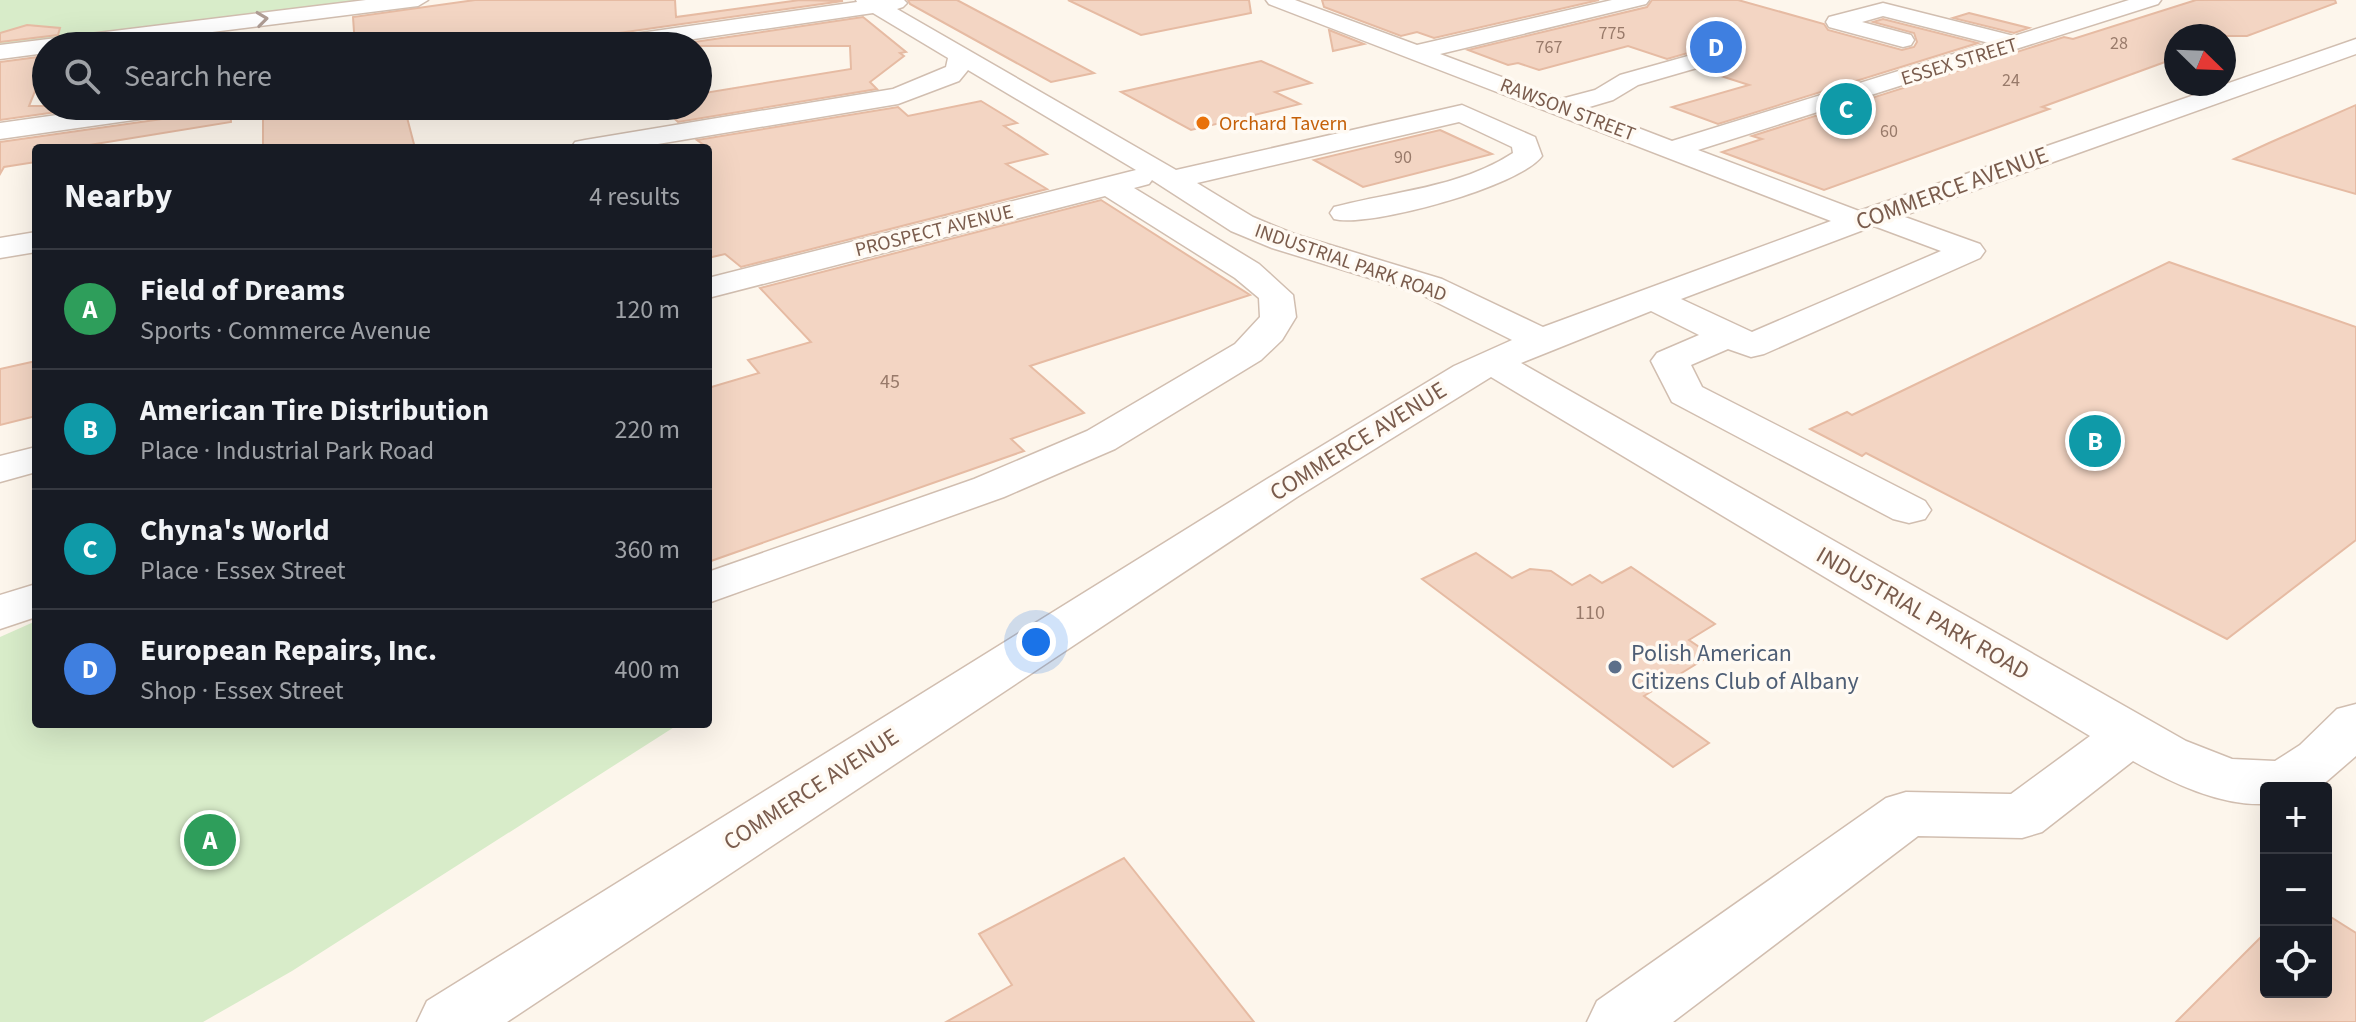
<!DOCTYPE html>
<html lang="en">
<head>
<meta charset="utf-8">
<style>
  body { margin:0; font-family:"Source Sans 3",sans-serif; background:#20242c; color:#f1f3f6 }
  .controls { position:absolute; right:24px; bottom:24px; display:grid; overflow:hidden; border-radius:8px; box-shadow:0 8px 32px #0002 }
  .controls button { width:72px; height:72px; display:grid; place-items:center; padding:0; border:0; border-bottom:2px solid #363941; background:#171b24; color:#f1f3f6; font:40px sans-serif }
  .compass { position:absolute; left:2164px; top:24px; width:72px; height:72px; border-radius:50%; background:#171b24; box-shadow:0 8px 32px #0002; rotate:113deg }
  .you { position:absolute; left:1036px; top:642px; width:28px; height:28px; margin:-20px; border:6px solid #fff; border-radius:50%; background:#1a73e8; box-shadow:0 0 0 12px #1a73e833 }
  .badge { display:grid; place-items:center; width:52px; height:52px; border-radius:50%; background:#0b8043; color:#fff; font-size:26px; font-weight:700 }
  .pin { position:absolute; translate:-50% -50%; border:4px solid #fff; box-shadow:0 2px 8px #0006 }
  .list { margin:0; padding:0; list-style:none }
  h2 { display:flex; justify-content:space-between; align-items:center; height:104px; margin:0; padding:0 32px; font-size:34px }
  h2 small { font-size:26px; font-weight:400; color:#9ea1a6 }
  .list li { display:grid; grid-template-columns:52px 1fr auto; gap:24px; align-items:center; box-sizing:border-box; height:120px; padding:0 32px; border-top:2px solid #363941 }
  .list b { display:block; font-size:30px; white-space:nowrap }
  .list p { margin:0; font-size:26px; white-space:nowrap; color:#9ea1a6 }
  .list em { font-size:26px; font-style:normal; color:#9ea1a6 }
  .icon { flex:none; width:44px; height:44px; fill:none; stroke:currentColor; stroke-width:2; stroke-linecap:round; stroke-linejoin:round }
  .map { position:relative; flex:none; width:2356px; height:1022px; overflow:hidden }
  .search { position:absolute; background:#171b24; box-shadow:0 8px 32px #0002; left:32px; top:32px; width:680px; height:88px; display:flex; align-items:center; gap:20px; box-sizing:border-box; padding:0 28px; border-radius:44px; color:#9ea1a6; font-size:30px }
  .panel { position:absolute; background:#171b24; box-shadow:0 8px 32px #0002; left:32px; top:144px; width:680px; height:584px; border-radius:8px }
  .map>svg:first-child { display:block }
  .green { fill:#d8ecc9 }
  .building { fill:#f3d5c3; stroke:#e6bba3; stroke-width:2 }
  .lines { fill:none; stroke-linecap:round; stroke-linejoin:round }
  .minor-casing { stroke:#d1beb0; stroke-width:3 }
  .minor { fill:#fff; fill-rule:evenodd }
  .oneway { stroke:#af9d94 }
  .food-dot { fill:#e8710a; stroke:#fffaf3; stroke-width:3 }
  .service-dot { fill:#5c6f8a; stroke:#fffaf3; stroke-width:3 }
  .labels { text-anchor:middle; stroke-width:7; stroke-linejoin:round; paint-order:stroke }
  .far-number-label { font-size:18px; fill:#987a6a }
  .far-street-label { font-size:20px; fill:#7a5c4d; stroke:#fffaf3 }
  .far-food-label { font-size:20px; fill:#c56008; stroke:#fffaf3; text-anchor:start }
  .number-label { font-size:20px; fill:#987a6a }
  .street-label { font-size:24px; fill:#7a5c4d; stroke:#fffaf3 }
  .service-label { font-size:24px; fill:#4e5e75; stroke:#fffaf3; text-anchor:start }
</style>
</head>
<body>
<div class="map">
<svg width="2356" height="1022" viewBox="0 0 2356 1022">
  <rect width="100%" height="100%" fill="#fdf6ec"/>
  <!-- green -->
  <g class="green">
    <polygon points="0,0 366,0 0,44"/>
    <polygon points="36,621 36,724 679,724 292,971 203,1022 0,1022 0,637"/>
  </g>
  <!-- building -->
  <g class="building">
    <polygon points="475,0 675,0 676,17 800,0 843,1 598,36 589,39 584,46 355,46 353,17"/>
    <polygon points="908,0 957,0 1094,73 1051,82 910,4"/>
    <polygon points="1068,0 1249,0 1251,13 1141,35"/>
    <polygon points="1322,0 1599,0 1434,38 1417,32 1401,36 1324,7"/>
    <polygon points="1652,0 1738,0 1824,24 1828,30 1902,50 1914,47 1917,42 1914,33 1873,22 1883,19 1978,43 1718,124 1672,107 1749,85 1702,70 1730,61 1735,54 1729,46 1719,44 1667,59 1628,46 1539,70 1518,63 1508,65 1468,50 1647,7"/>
    <polygon points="2196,0 2335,0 2336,3 2247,36 2176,36 2176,58 2042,107 2049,109 1824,190 1722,152 1762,139 1752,136 2064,37 2073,39"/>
    <polygon points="1969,13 2029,28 2014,33 1953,18"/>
    <polygon points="863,17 906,52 900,53 904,56 870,82 877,89 678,122 661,106 698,106 698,94 851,69 850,46 667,46"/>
    <polygon points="27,25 60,28 58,35 0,42 0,33"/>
    <polygon points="1329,30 1364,44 1333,51"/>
    <polygon points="46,56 46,64 29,106 99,106 0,120 0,62"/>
    <polygon points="1261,61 1311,83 1275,92 1300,104 1191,130 1121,92"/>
    <polygon points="981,101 1017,123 1004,126 1047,154 1006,164 1047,189 741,267 725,254 708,258 708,148 697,140 898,107 908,116"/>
    <polygon points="2356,105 2356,194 2234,159 2269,143"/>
    <polygon points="192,106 230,106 231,122 71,148 36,148 36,162 4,167 0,174 0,142 176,117 187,113"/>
    <polygon points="263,106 404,106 415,148 263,148"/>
    <polygon points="1440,130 1492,154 1363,187 1314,160"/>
    <polygon points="1101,200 1250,295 1030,366 1084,413 1011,439 1024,451 708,562 708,388 759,373 748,360 811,342 760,288"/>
    <polygon points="2169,262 2356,327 2356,540 2227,639 1866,453 1862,456 1810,429 1847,412 1852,415"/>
    <polygon points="36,361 36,416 0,425 0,369"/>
    <polygon points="1476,553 1512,578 1530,569 1551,571 1572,585 1590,575 1602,583 1631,567 1715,624 1689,640 1711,655 1644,696 1709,743 1673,767 1422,579"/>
    <polygon points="1124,858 1254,1022 946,1022 1012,985 979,934"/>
    <polygon points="2326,914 2356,933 2356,1022 2176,1022 2266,932 2266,992 2326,992"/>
  </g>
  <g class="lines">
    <defs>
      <g id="minor">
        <polygon points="366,0 428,0 418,6 101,46 46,46 46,53 0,59 0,45"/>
        <path d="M856,0H904L907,3L903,7L897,9L1176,170L1462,105L1535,137L1542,156C1521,186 1370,228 1334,219L1330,213L1334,207C1395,191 1459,188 1513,153L1512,147L1459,122L1197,183L1253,217L1294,234L1442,279L1543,327L1831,221L1269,4L1266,0H1295L1417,45L1612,0H1649L1646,4L1440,54L1561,99L1595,90L1620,75L1720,47L1728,49L1732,54L1728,59L1638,85L1613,100L1586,108L1672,141L1989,43L1883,16L1862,22L1911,35L1914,40L1911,45L1903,47L1829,27L1826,22L1829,17L1883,3L2014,36L2129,0H2161L2158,4L1698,150L1859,211L2356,39V54L1902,216L1980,244L1985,251L1980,258L1764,354L1751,357L1728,349L1691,365L1702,387L1925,501L1931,510L1925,519L1909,523L1893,519L1672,402L1651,361L1657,353L1699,335L1651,311L1521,363L2186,741L2232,759L2275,761L2300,745L2337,709L2356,704V756L2319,788H2266V804C2220,806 2172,783 2133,761L2042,832L2022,838L1918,836L1673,1022H1587L1597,1001L1886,798L1906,792L2011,794L2090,736L1491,377L1297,497L507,1022H417L427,1001L1267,479L1454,366L1512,340L1418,293L1272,248L1231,231L1152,180L1149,184L1134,188L1259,264L1293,295L1296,317L1282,340L1261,360L1115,449L1004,497L708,603V572L974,479L1087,431L1235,344L1260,317L1259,298L1235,278L1105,196L708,298V278L1136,170L968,70L959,81L898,104L634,148H571L575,142L585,140L893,89L946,67L948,58L873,13L646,46H587L591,41L599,39L857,2ZM1874,226L1941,251L1752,332L1681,299Z"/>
        <polygon points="121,106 189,106 185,111 176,114 0,139 0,123"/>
        <polygon points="36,232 36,252 0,258 0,238"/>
        <polygon points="36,447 36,472 0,482 0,456"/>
        <polygon points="36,584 36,617 0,629 0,595"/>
      </g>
    </defs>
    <!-- minor casing -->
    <use href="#minor" class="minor-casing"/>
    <!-- minor -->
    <use href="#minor" class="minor"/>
  </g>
  <!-- one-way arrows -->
  <defs><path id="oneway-chevron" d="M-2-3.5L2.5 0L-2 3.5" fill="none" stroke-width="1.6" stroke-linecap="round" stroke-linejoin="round" transform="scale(2)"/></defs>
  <use class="oneway" href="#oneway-chevron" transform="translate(262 19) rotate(-7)"/>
  <!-- markers -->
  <circle class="food-dot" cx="1203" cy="123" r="8"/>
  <circle class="service-dot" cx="1615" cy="667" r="8"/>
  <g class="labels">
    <!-- far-number labels -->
    <g class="far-number-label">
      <text x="1612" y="39">775</text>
      <text x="2119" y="49">28</text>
      <text x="1549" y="53">767</text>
      <text x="2011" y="86">24</text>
      <text x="1889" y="137">60</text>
      <text x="1403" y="163">90</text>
    </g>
    <!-- far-street labels -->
    <g class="far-street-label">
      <text transform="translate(1959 61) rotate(-17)" y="7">ESSEX STREET</text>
      <text transform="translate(1568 109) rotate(21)" y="7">RAWSON STREET</text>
      <text transform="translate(934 230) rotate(-14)" y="7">PROSPECT AVENUE</text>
      <text transform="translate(1351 262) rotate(19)" y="7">INDUSTRIAL PARK ROAD</text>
    </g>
    <!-- far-food labels -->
    <g class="far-food-label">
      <text x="1219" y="130">Orchard Tavern</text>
    </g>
    <!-- number labels -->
    <g class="number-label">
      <text x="890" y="388">45</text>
      <text x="1590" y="619">110</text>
    </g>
    <!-- street labels -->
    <g class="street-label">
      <text transform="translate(1952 188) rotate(-20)" y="8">COMMERCE AVENUE</text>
      <text transform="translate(1358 441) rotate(-32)" y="8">COMMERCE AVENUE</text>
      <text transform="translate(1923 613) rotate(30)" y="8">INDUSTRIAL PARK ROAD</text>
      <text transform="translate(811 789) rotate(-33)" y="8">COMMERCE AVENUE</text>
    </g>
    <!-- service labels -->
    <g class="service-label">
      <text x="1631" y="661">Polish American<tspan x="1631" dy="28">Citizens Club of Albany</tspan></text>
    </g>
  </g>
</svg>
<div class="controls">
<button>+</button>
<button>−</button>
<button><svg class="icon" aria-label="locate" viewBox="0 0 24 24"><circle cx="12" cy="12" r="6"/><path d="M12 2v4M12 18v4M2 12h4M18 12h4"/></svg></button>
</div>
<svg class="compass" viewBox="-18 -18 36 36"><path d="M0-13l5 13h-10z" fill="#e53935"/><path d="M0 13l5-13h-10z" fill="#9ea1a6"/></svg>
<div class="you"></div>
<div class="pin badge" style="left:210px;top:840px;background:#2e9e5b">A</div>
<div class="pin badge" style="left:2095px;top:441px;background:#0f9aa8">B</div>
<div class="pin badge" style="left:1846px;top:109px;background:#0f9aa8">C</div>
<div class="pin badge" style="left:1716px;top:47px;background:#3f7fe0">D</div>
<div class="search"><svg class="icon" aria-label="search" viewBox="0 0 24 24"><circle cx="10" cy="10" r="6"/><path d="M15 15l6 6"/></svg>Search here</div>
<section class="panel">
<h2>Nearby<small>4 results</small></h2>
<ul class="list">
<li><span class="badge" style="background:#2e9e5b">A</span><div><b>Field of Dreams</b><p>Sports · Commerce Avenue</p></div><em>120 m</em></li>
<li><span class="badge" style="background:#0f9aa8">B</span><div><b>American Tire Distribution</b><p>Place · Industrial Park Road</p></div><em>220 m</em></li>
<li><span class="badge" style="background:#0f9aa8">C</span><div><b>Chyna's World</b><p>Place · Essex Street</p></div><em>360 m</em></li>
<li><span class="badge" style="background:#3f7fe0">D</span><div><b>European Repairs, Inc.</b><p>Shop · Essex Street</p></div><em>400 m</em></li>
</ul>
</section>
</div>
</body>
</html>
